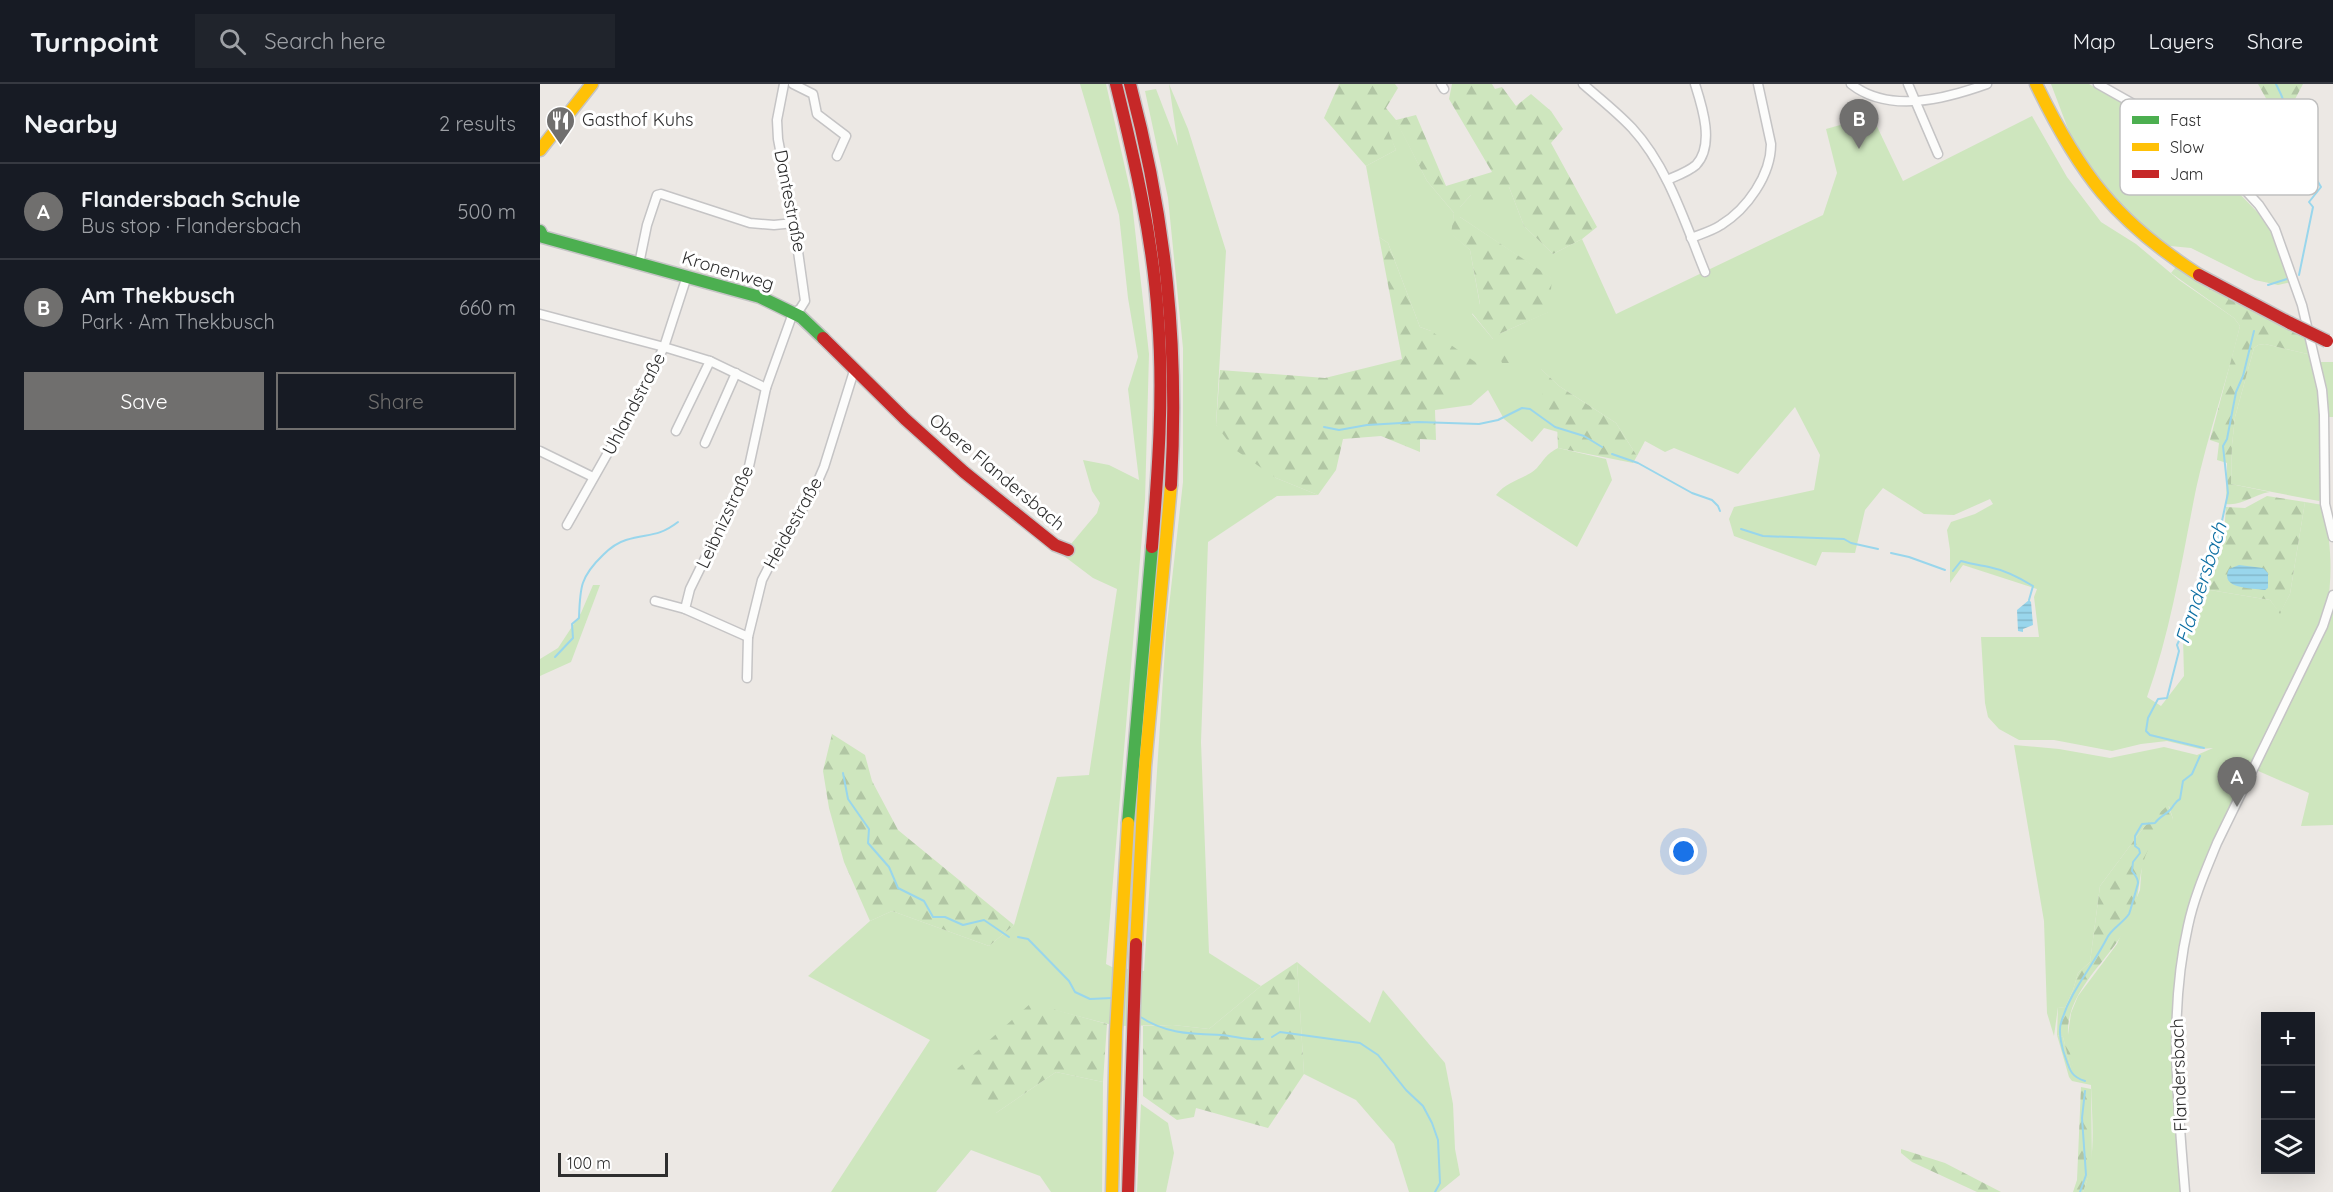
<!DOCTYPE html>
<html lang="en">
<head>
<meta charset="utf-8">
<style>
  body { margin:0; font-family:Quicksand,sans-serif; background:#20242c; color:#f1f3f6 }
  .controls { position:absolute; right:18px; bottom:18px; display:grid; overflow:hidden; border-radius:0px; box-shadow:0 6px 24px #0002 }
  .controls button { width:54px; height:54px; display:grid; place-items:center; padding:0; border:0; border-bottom:2px solid #363941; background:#171b24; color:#f1f3f6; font:30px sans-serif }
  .scale { position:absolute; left:18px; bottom:15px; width:110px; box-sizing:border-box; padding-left:6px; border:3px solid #2e2e2e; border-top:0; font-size:16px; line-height:21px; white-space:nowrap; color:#2e2e2e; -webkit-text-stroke:4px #fff; paint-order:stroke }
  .you { position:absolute; left:1144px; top:768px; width:21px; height:21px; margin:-15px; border:4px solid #fff; border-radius:50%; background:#1a73e8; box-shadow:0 0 0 9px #1a73e833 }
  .badge { display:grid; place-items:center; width:39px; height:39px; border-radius:50%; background:#706f6e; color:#fff; font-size:20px; font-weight:700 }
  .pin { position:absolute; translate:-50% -50px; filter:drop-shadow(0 2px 3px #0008) }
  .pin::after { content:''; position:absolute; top:32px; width:21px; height:18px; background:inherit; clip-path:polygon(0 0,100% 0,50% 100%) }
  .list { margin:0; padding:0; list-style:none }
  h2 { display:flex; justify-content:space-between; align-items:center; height:78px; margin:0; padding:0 24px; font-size:26px }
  h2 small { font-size:20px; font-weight:400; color:#9ea1a6 }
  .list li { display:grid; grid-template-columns:39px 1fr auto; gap:18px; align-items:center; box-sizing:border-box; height:96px; padding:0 24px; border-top:2px solid #363941 }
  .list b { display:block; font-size:22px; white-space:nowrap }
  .list p { margin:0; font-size:20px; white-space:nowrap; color:#9ea1a6 }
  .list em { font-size:20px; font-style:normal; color:#9ea1a6 }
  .actions { display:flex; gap:12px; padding:18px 24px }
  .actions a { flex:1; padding:14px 0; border:2px solid #706f6e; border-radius:0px; text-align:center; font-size:21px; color:#706f6e }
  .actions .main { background:#706f6e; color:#fff }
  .icon { flex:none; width:33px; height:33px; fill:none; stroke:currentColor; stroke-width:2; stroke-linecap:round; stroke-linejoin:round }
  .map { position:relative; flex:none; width:1793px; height:1108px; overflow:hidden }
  header { display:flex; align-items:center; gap:36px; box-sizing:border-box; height:84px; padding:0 30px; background:#171b24; border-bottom:2px solid #363941 }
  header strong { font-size:28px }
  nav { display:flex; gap:33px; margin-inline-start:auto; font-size:21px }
  .search { width:420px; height:54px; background:#20242c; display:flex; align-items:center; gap:15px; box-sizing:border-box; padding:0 21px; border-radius:0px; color:#9ea1a6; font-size:22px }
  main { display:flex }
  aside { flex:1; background:#171b24 }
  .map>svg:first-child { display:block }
  .grass { fill:#cee6be }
  .forest { fill:url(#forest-firs) }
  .water { fill:url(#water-rules) }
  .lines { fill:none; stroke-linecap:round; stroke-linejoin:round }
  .stream { stroke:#99d6ec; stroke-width:2 }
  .street-casing { stroke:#c5c4c5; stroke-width:11 }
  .fast-casing { stroke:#c5c4c5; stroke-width:15 }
  .slow-casing { stroke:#c5c4c5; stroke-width:15 }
  .jam-casing { stroke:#c5c4c5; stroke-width:15 }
  .street { stroke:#fcfcfb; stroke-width:8 }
  .fast { stroke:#4caf50; stroke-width:12 }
  .slow { stroke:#ffc107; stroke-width:12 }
  .jam { stroke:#c62828; stroke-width:12 }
  .jam-bridge-casing { stroke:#c5c4c5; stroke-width:15; stroke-linecap:butt }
  .jam-bridge { stroke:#c62828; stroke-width:12 }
  .labels { text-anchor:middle; stroke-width:6; stroke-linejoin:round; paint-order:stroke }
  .poi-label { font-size:18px; fill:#2e2e2e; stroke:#fff; text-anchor:start }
  .street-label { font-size:18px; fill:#2e2e2e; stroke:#fff }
  .water-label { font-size:20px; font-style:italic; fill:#0d6fa3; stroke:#fff }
  .key { fill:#fff; stroke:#c0c0c0; stroke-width:1.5 }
  .key-label { font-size:16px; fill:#2e2e2e }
</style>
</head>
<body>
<header>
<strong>Turnpoint</strong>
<div class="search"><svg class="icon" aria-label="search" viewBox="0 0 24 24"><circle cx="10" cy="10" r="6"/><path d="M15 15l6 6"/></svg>Search here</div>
<nav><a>Map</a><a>Layers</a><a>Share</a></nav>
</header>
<main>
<aside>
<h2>Nearby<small>2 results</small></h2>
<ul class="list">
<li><span class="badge">A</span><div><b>Flandersbach Schule</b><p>Bus stop · Flandersbach</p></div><em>500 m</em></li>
<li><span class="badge">B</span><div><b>Am Thekbusch</b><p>Park · Am Thekbusch</p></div><em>660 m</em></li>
</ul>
<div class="actions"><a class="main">Save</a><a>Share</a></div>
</aside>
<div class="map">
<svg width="1793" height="1108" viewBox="0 0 1793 1108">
  <defs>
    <pattern id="forest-firs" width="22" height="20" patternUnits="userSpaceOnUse" patternTransform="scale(1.5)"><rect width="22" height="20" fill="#cee6be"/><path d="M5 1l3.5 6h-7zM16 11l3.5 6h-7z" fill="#b1c6a4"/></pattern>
    <pattern id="water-rules" width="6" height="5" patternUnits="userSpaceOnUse" patternTransform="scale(1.5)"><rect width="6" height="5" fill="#99d6ec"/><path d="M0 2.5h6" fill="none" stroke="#84b8cb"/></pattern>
  </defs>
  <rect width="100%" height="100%" fill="#ece8e4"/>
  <!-- grass -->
  <g class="grass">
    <polygon points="540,0 566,0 591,110 609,270 605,416 566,880 572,883 604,887 626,549 643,398 643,264 628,114 605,7 616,5 638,62 629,0 648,45 686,167 676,341 736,394 778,411 737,412 668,458 661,658 669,869 721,902 669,945 633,941 576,942 491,920 456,1029 516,988 563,998 562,1108 511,1108 500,1092 431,1066 396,1108 291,1108 390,956 268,892 330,837 352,827 449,862 474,841 517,693 549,691 577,505 553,494 512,463 531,460 557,429 560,419 552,407 543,376 569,381 599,396 588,305 598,273 588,214 579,131"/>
    <polygon points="1511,0 1549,0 1647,56 1728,139 1752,198 1738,201 1715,196 1651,164 1620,161 1576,119 1536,66"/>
    <path d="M1332,32L1363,97L1492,32L1527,93L1561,138L1596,160L1639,196L1694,234L1700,242C1687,297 1668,350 1656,405C1642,475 1631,546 1607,613L1621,622L1644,592L1643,553L1664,505L1730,516L1740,529L1750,510L1765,418L1783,421C1791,457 1793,488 1787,525L1674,761L1637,893L1632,949L1641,1108H1543C1557,1074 1552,1037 1551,1001L1532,997L1529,993L1517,951L1523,953L1532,988H1534L1527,958L1531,929L1538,912L1577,860L1600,806L1602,779L1607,764L1633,735L1629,722L1604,743L1560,802L1550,878L1538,889L1533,906L1525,924L1518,923L1514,952L1507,929L1504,837L1474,661L1519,665L1570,674L1624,663L1657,671L1673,664L1660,665L1627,657L1601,660L1572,667L1514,656H1479L1459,645L1448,633L1445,619L1441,553H1499L1494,513L1497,505L1423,481L1410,499V466L1407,446L1411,438L1435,430L1453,420L1450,415L1414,431L1384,430L1343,404L1325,426L1315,469L1282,468L1276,482L1194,452L1189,435L1194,423L1274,406L1280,371L1255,323L1198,390L1134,364L1125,368L1105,357L1097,372L1076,339L1019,302L1001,285L1018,339V348L1004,344L992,358L964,335L948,306L931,321L895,326L891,247L880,243L848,159L839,153L826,82L856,66L847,46L856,36L887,97L914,129L912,150L930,166L940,221L932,230L953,255L959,250L1008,228L1011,194L920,133V123L931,111L969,103L984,142L1013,170L1042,155L1076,230L1283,131L1297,89L1286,45Z"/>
    <polygon points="1725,260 1772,271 1782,331 1781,415 1779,417 1691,400 1692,361 1695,333 1714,264 1718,261"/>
    <polygon points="1780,278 1793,278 1793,333 1788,333"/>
    <path d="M1018,364L1066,375L1072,396L1037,463L956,411C968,396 984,396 997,384C1005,375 1005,371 1018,364Z"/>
    <polygon points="53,501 60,501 31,578 0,592 0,575 18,564 41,529"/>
    <polygon points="1793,525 1793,741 1761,742 1769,709 1716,686 1786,544"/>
    <polygon points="757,878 830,939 843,906 905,979 913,1020 915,1065 920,1091 899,1108 869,1108 854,1060 816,1016 764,990"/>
    <polygon points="601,1020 628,1039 634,1069 626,1108 597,1108"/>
  </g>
  <!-- forest -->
  <g class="forest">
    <polygon points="799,0 855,0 858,4 846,24 856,36 876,31 906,102 952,88 909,15 912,0 952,0 955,5 962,3 976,22 991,10 1011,27 1023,45 1011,59 1057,143 1042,155 1013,170 984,142 969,103 949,119 931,111 920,123 920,133 1012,194 1009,228 959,250 971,267 970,279 962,279 953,255 932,229 940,220 930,166 911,150 914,129 887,97 856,37 848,46 856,66 826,82 784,34"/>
    <polygon points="1718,0 1763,0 1753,19 1755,62 1776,87 1775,100 1746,71 1738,36"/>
    <polygon points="839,153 848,159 880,243 891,247 938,280 895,326 896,356 880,355 880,368 841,352 803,355 796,386 778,411 736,394 694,365 676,341 680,286 785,294 862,275"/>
    <path d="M1636,183L1768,253L1772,271L1725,260L1718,261L1714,264L1695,333L1692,361L1691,400L1730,408C1714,410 1703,422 1686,420L1687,379L1677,376L1679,359L1670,356L1700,242L1694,234L1631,189Z"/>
    <polygon points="1000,284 1019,302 1076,339 1097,372 1093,379 1018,364 1017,339 1005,334"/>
    <polygon points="1727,412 1765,418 1750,510 1740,530 1730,516 1664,505 1684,450 1686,423 1705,424"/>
    <polygon points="292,650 325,671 332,697 358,746 474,841 449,862 352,827 330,837 304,778 289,724 283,687"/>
    <path d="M1628,721L1633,735L1630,747C1595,760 1604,800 1593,829C1579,867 1541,892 1530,931C1525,951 1530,969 1535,989H1532L1523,953L1517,951L1518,923L1525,924L1533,906L1538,889L1550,878L1560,802L1604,743Z"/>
    <polygon points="757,878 764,990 728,1044 656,1024 654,1033 637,1036 603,1012 603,942 633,941 669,945 721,902"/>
    <polygon points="491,919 567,940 563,998 516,988 456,1029 417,985"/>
    <polygon points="1541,1003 1551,1005 1552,1082 1543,1108 1533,1108 1537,1096"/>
    <polygon points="1361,1065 1405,1079 1461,1108 1437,1108 1372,1078 1361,1069"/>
  </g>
  <!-- water -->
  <g class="water">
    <path d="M1699,481L1723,484L1728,489V504L1725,506C1711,504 1679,505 1689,485Z"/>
    <polygon points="1489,516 1491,518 1493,541 1483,545 1483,548 1478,547 1477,526"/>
  </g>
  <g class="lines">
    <!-- stream -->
    <g class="stream">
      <path d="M1736,0C1741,11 1747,18 1742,30L1745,37L1742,44L1750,58L1749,66L1762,84L1771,86L1781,103L1769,118L1773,123L1759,191"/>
      <polyline points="1728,201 1747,195"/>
      <polyline points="784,343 799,346 827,341 878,338 939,340 958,336 982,324 990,325 1015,343 1044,352 1062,363"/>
      <polyline points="1072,370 1098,379 1152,409 1172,416 1178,422 1180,427"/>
      <polyline points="1201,445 1223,452 1304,455 1311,459 1338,465"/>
      <polyline points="1351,469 1369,473 1405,486"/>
      <path d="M1413,487L1421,477C1431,480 1439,481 1449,483C1464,486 1480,494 1493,502L1489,516"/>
      <path d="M15,573L33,554L32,540L39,534C40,504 40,493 63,471C70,464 76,459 86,456C108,449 117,454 138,438"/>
      <polyline points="1664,664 1610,651 1606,647 1608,634 1618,615 1627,614 1639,567 1637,561 1663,504 1677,460 1688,409 1683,362 1687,355 1696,308 1703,292 1714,247"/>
      <polyline points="303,689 308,715 329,745 328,759 349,783 358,804 384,817 393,833 405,833 423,841 444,836 469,853"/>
      <polyline points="478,853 488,855 529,897 535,908 550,915 572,914"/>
      <path d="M599,932C625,950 651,950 681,951C696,952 708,957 723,955"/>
      <polyline points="732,953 740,948 820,959 838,971 866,1006 883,1022 892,1039 898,1056 900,1099 895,1108"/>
      <path d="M1545,997C1532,993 1530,987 1526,975C1522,965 1518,948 1521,939C1530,907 1553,882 1567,854C1571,845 1583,839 1589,830C1590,828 1597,803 1598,799C1598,794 1595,791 1592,787L1593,778L1600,769L1599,765L1595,762V752L1602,740L1615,739C1619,733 1625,731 1630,726C1635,721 1634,718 1640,715L1643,697L1652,690L1660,672"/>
      <polyline points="1540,1108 1546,1091 1542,1034 1545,1007"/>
    </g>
    <defs>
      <g id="street">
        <polyline points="253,0 273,10 277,30 306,52 297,72"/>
        <polyline points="901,0 904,5"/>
        <path d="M1043,0C1059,14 1077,28 1092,44C1128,83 1145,139 1165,188"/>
        <path d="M1311,0C1349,30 1405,15 1447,0"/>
        <polyline points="1368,0 1398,70"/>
        <polyline points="1558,0 1652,53 1671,69 1719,121 1735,145 1762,221 1782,306 1784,331 1785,420 1793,453"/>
        <path d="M1127,96C1136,92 1148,88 1156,81C1175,61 1162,22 1155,0"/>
        <path d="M1151,154C1161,150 1172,147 1181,141C1207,125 1231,91 1231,60L1218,0"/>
        <polyline points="99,180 107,141 117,111 121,110 210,139 234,141 254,139"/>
        <polyline points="0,230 124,263 170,277 226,304"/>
        <polyline points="136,347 170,277"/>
        <polyline points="165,359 196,289"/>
        <polyline points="0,367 53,393"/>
        <polyline points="27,441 91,328 124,263 147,192"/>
        <polyline points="115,517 145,525"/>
        <polyline points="208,553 145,525 150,505 208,387 226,304 253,229 260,225 265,217 254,139 238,55 237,36 244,0"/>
        <polyline points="207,594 208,553 222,496 238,465 274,406 284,383 314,287"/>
        <path d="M1645,1108C1638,1019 1628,930 1648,842C1654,813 1666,786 1677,759L1783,542L1793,511"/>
      </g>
      <g id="fast">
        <polyline points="0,147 3,153 220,213 261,233 283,254"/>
        <polyline points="588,739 612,463"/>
      </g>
      <g id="slow">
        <path d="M1496,0C1539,89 1575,137 1659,191"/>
        <polyline points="0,66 52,0"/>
        <polyline points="596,860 605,683 631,401"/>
        <polyline points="572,1108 576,948 588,739"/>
      </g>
      <g id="jam">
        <path d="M576,0C595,77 613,155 618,234C624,310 618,387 612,463"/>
        <path d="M590,0C626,136 639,261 631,401"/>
        <polyline points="1659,191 1750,239"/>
        <polyline points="283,254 365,335 424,388 515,461 528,466"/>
        <polyline points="588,1108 596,860"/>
      </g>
    </defs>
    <!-- street casing -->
    <use href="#street" class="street-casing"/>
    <!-- fast casing -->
    <use href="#fast" class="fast-casing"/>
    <!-- slow casing -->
    <use href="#slow" class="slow-casing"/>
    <!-- jam casing -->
    <use href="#jam" class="jam-casing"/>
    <!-- street -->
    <use href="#street" class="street"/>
    <!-- fast -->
    <use href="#fast" class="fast"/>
    <!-- slow -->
    <use href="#slow" class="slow"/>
    <!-- jam -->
    <use href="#jam" class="jam"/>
    <defs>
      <polyline id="jam-bridge" points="1750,239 1787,257"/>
    </defs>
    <!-- jam-bridge casing -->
    <use href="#jam-bridge" class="jam-bridge-casing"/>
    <!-- jam-bridge -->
    <use href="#jam-bridge" class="jam-bridge"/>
  </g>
  <!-- icons -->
  <defs>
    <symbol id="restaurant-pin" viewBox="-11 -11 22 30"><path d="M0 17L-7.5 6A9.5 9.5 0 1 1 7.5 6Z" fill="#706f6e" stroke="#fff"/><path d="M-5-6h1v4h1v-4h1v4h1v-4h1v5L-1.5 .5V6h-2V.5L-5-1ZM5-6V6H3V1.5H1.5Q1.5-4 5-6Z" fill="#fff"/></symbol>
  </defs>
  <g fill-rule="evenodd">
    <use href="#restaurant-pin" x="4" y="20" width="33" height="45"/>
  </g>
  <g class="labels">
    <!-- poi labels -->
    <g class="poi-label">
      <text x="42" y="42">Gasthof Kuhs</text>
    </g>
    <!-- street labels -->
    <g class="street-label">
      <text transform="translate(250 117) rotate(79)" y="6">Dantestraße</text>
      <text transform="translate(188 187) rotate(17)" y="6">Kronenweg</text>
      <text transform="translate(94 320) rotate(-62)" y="6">Uhlandstraße</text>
      <text transform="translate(457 388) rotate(40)" y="6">Obere Flandersbach</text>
      <text transform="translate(185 433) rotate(-65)" y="6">Leibnizstraße</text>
      <text transform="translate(253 439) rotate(-61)" y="6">Heidestraße</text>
      <text transform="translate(1639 991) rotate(-92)" y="6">Flandersbach</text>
    </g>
    <!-- water labels -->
    <g class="water-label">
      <text transform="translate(1661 499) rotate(-72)" y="7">Flandersbach</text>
    </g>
  </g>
  <!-- legend -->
  <rect x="1580" y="15" width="198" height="96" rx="9" class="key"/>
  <rect x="1592" y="32" width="27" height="8" fill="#4caf50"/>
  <rect x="1592" y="59" width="27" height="8" fill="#ffc107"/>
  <rect x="1592" y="86" width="27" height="8" fill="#c62828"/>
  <g class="key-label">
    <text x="1630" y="42">Fast</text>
    <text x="1630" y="69">Slow</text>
    <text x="1630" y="96">Jam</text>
  </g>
</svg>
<div class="controls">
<button>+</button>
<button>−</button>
<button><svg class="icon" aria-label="layers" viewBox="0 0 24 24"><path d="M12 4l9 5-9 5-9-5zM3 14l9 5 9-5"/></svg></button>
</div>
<div class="scale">100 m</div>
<div class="you"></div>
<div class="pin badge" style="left:1697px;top:723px">A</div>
<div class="pin badge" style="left:1319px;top:65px">B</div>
</div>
</main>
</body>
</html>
